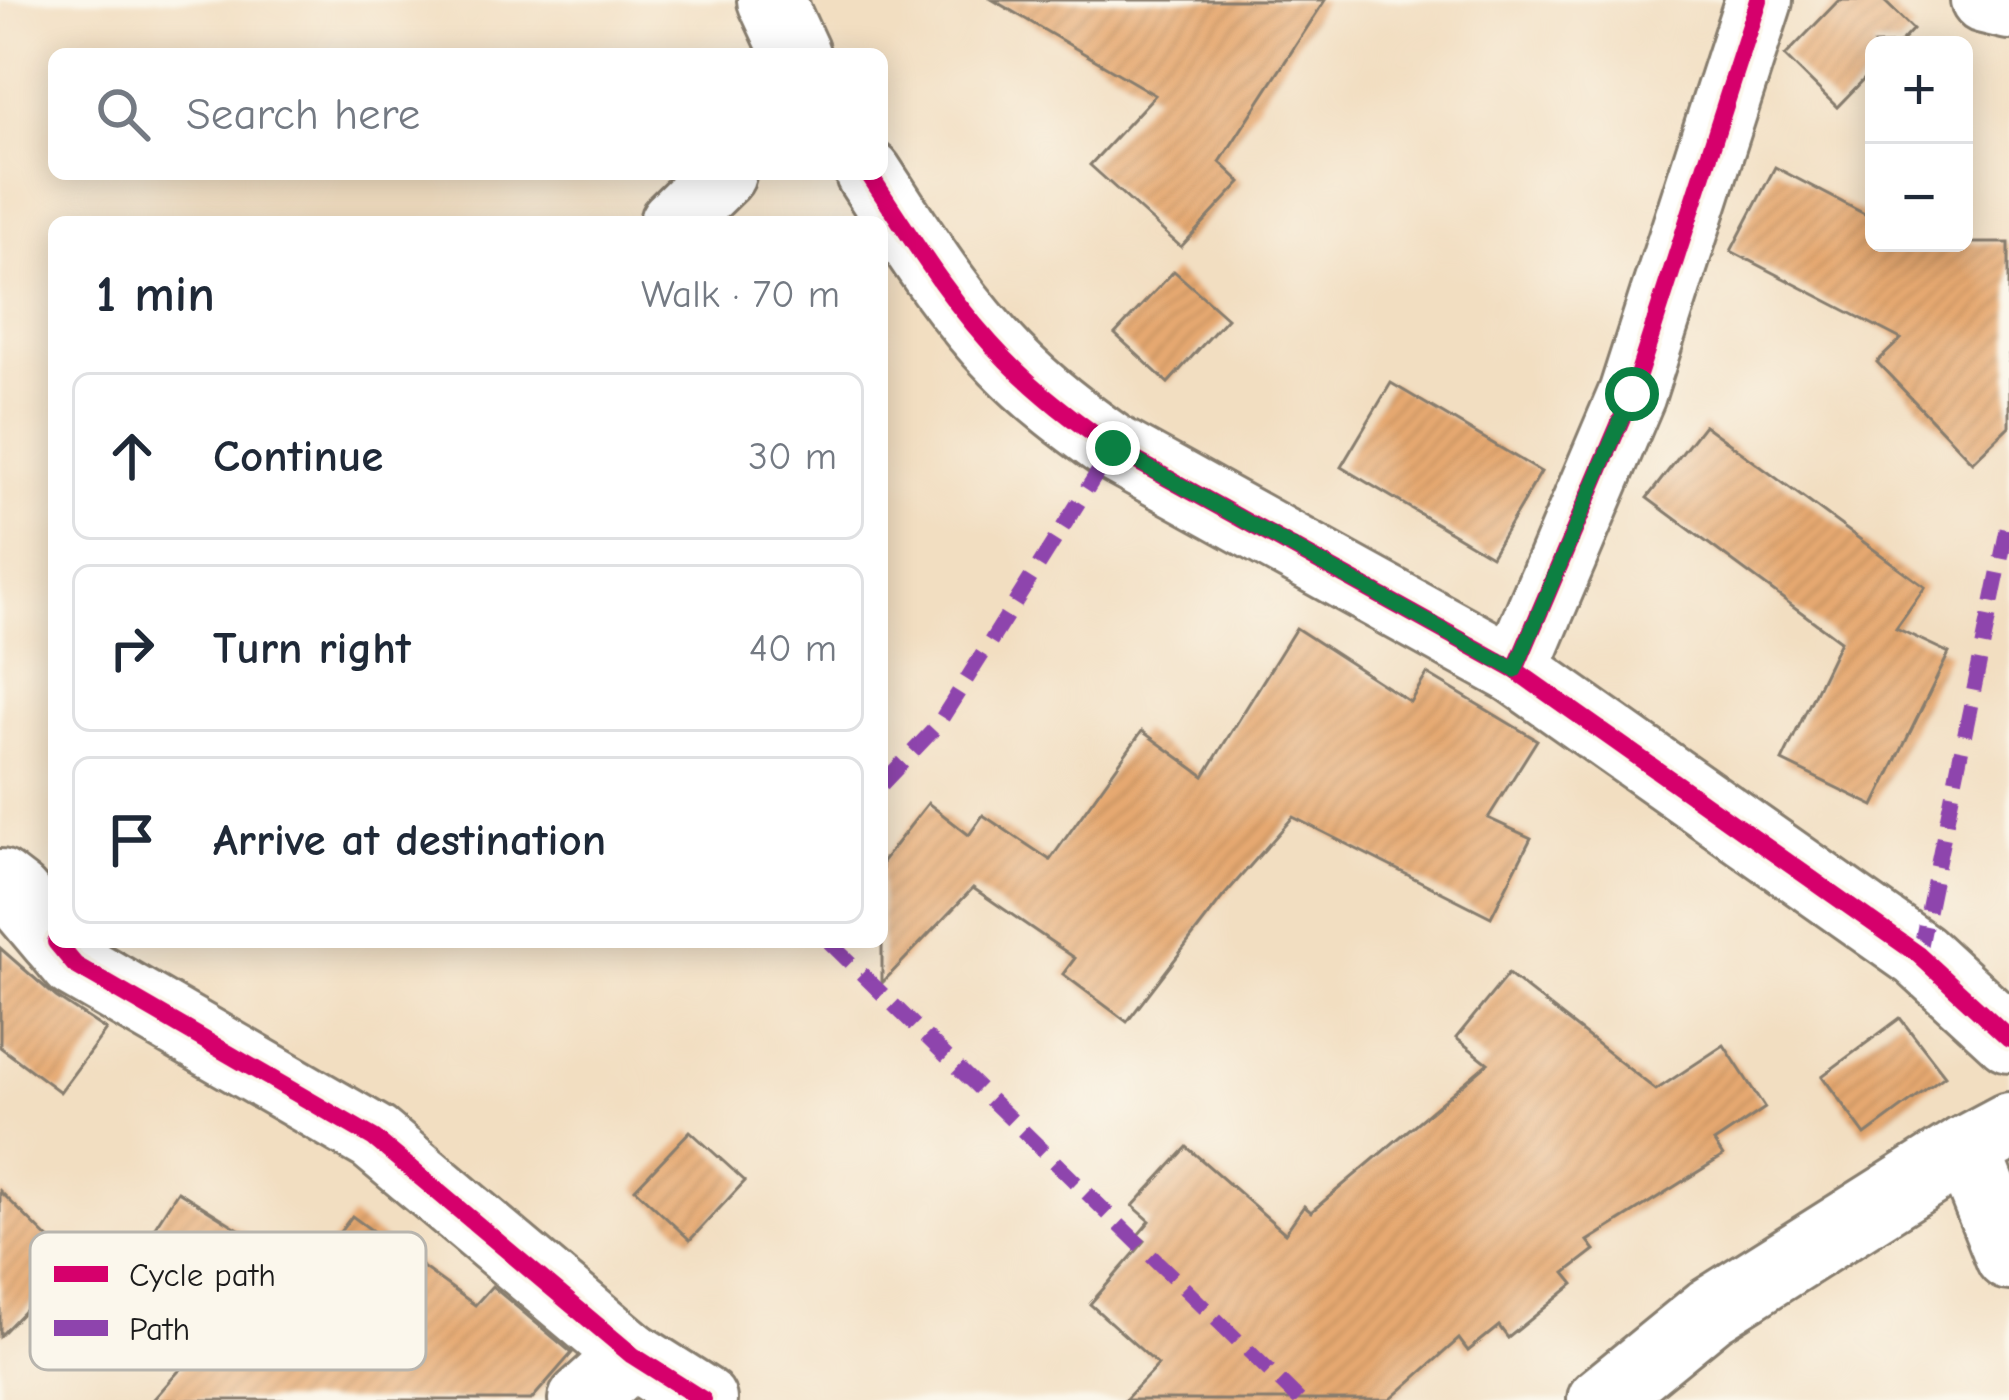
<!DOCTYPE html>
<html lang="en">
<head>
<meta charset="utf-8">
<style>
  body { margin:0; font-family:"Comic Neue",sans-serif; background:#f6f6f7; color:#1f2937 }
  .controls { position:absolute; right:36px; top:36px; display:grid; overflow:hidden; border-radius:18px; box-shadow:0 6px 30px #0003 }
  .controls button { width:108px; height:108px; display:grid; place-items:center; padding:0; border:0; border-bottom:3px solid #e0e1e3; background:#fff; color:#1f2937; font:60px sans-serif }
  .stop { position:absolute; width:36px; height:36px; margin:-27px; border:9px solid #0b8043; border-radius:50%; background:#fff }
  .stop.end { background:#0b8043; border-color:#fff; box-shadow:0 3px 12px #0008 }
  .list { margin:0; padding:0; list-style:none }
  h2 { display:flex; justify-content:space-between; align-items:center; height:156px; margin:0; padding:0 48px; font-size:51px }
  h2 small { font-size:39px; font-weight:400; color:#747a83 }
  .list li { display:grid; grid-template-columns:78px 1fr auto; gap:36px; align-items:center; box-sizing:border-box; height:168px; margin:0 24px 24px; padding:0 24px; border:3px solid #e0e1e3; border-radius:18px }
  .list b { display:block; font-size:45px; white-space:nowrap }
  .list em { font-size:39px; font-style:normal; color:#747a83 }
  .icon { flex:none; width:66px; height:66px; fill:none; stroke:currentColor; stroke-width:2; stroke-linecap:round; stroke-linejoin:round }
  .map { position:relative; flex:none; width:2009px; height:1400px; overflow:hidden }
  .search { position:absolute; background:#fff; box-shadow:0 6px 30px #0003; left:48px; top:48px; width:840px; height:132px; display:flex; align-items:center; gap:30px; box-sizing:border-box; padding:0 42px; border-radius:18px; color:#747a83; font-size:45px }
  .panel { position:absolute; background:#fff; box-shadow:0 6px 30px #0003; left:48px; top:216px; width:840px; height:732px; border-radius:18px }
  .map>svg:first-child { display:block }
  .building { fill:url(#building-hatch) }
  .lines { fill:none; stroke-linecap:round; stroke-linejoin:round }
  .minor-casing { stroke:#877d6e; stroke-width:72 }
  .minor { stroke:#fff; stroke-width:66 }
  .quiet { stroke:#8e44ad; stroke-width:15; stroke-dasharray:30 15; stroke-linecap:butt }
  .cycleway-casing { stroke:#fbf7ec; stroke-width:26 }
  .cycleway { stroke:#d6006c; stroke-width:18 }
  .route { stroke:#0b8043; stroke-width:15 }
  .key { fill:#fbf7ec; stroke:#b8b5ae; stroke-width:3 }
  .key-label { font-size:33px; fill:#1c1c1c }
</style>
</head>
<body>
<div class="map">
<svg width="2009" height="1400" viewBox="0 0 2009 1400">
  <defs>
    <pattern id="building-hatch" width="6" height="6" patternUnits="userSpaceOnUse" patternTransform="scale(3)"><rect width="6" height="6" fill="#e6a971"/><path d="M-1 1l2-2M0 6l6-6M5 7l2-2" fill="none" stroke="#c59161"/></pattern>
  </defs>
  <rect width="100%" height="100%" fill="#fbf7ec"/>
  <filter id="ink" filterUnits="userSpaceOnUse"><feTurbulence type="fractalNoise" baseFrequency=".00833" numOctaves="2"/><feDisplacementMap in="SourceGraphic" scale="24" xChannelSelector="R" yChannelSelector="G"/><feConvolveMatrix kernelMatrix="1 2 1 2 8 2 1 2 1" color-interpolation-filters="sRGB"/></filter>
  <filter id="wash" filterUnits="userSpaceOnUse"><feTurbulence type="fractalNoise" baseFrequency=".004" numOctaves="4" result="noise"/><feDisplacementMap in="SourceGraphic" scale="48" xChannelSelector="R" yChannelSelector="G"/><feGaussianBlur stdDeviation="2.7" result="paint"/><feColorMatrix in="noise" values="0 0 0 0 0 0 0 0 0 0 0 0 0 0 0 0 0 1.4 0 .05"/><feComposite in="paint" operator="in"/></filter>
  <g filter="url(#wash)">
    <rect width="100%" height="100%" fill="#f2dec1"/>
    <g id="blocks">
      <!-- building -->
      <g class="building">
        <polygon points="993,0 1325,0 1220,162 1241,182 1181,247 1090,165 1155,95"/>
        <polygon points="1839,0 1883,0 1913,29 1898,45 1874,45 1874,69 1837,107 1785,56"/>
        <polygon points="1775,167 1874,219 1874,243 2009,243 2009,426 1972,462 1877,362 1901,339 1731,251"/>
        <polygon points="1174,271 1227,318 1168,383 1115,334"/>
        <polygon points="1391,383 1541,472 1491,556 1341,467"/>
        <polygon points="1704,425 1925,587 1896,628 1949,653 1874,806 1782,761 1840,641 1647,498"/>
        <polygon points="1296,628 1410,702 1427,674 1537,740 1488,818 1531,838 1491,917 1293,817 1222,898 1127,1022 1063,974 1075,958 973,888 882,983 882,862 928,803 969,835 983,815 1050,860 1142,731 1204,776"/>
        <polygon points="0,948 56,997 106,1030 60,1092 0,1047"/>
        <polygon points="1508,974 1656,1090 1724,1045 1765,1108 1714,1142 1723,1156 1588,1241 1595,1250 1565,1273 1574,1284 1508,1338 1499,1326 1468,1351 1459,1339 1390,1400 1125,1400 1158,1365 1090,1304 1145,1241 1138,1235 1150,1221 1133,1206 1187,1147 1285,1233 1304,1206 1311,1212 1488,1063 1456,1038"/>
        <polygon points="1900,1018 1945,1076 1865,1135 1822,1076"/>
        <polygon points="690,1131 745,1181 690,1240 635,1189"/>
        <polygon points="0,1191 72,1262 0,1336"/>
        <polygon points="178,1191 309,1273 352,1216 475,1305 492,1286 572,1353 531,1400 153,1400 234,1309 140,1250"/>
      </g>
    </g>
  </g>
  <g filter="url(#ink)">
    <use href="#blocks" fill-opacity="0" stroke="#877d6e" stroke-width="3"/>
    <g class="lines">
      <defs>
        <g id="minor">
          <polyline points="771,0 796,54"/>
          <polyline points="1984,0 2009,6"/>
          <path d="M869,174C911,238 952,305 1006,360C1039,394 1075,421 1113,448L1515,670L1919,955L2009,1038"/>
          <polyline points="673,222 722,174"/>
          <polyline points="1515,670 1632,394 1759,0"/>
          <polyline points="0,883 17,896 54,940"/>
          <polyline points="56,942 75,965 374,1138 632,1355 703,1400"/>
          <polyline points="1966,1149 2009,1257"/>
          <polyline points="582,1400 632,1355"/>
          <polyline points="1601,1400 1710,1311 1966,1149 2009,1126"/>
        </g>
      </defs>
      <!-- minor casing -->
      <use href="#minor" class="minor-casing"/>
      <!-- minor -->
      <use href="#minor" class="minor"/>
      <!-- quiet -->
      <g class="quiet">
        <polyline points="882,784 937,726 1113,448"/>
        <polyline points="829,942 1299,1400"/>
        <polyline points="1919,955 2009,520"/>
      </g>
      <defs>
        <g id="cycleway">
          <path d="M869,174C911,238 952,305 1006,360C1039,394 1075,421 1113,448L1515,670L1919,955L2009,1038"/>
          <polyline points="1515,670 1632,394 1759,0"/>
          <polyline points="56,942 75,965 374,1138 632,1355 703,1400"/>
        </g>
      </defs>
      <!-- cycleway casing -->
      <use href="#cycleway" class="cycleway-casing"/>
      <!-- cycleway -->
      <use href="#cycleway" class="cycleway"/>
    </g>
  </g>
  <g class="lines" filter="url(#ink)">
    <!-- route -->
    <polyline class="route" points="1113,448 1515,670 1632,394"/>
  </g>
  <!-- legend -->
  <rect x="30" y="1232" width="396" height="138" rx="18" class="key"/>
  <rect x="54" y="1266" width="54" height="16" fill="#d6006c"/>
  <rect x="54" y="1320" width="54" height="16" fill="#8e44ad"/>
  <g class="key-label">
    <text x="129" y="1286">Cycle path</text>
    <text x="129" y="1340">Path</text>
  </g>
</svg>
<div class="controls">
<button>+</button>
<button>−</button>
</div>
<div class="stop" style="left:1632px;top:394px"></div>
<div class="stop end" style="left:1113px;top:448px"></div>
<div class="search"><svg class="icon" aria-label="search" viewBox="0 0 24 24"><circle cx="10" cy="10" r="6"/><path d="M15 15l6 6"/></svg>Search here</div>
<section class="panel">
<h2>1 min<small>Walk · 70 m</small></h2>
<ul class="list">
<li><svg class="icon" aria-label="ahead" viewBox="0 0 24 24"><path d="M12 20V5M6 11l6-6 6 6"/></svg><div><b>Continue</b></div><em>30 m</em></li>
<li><svg class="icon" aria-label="right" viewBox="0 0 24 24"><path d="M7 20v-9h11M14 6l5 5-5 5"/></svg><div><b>Turn right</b></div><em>40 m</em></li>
<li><svg class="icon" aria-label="arrive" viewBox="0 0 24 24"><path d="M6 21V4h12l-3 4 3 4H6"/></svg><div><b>Arrive at destination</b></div></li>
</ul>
</section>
</div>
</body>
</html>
